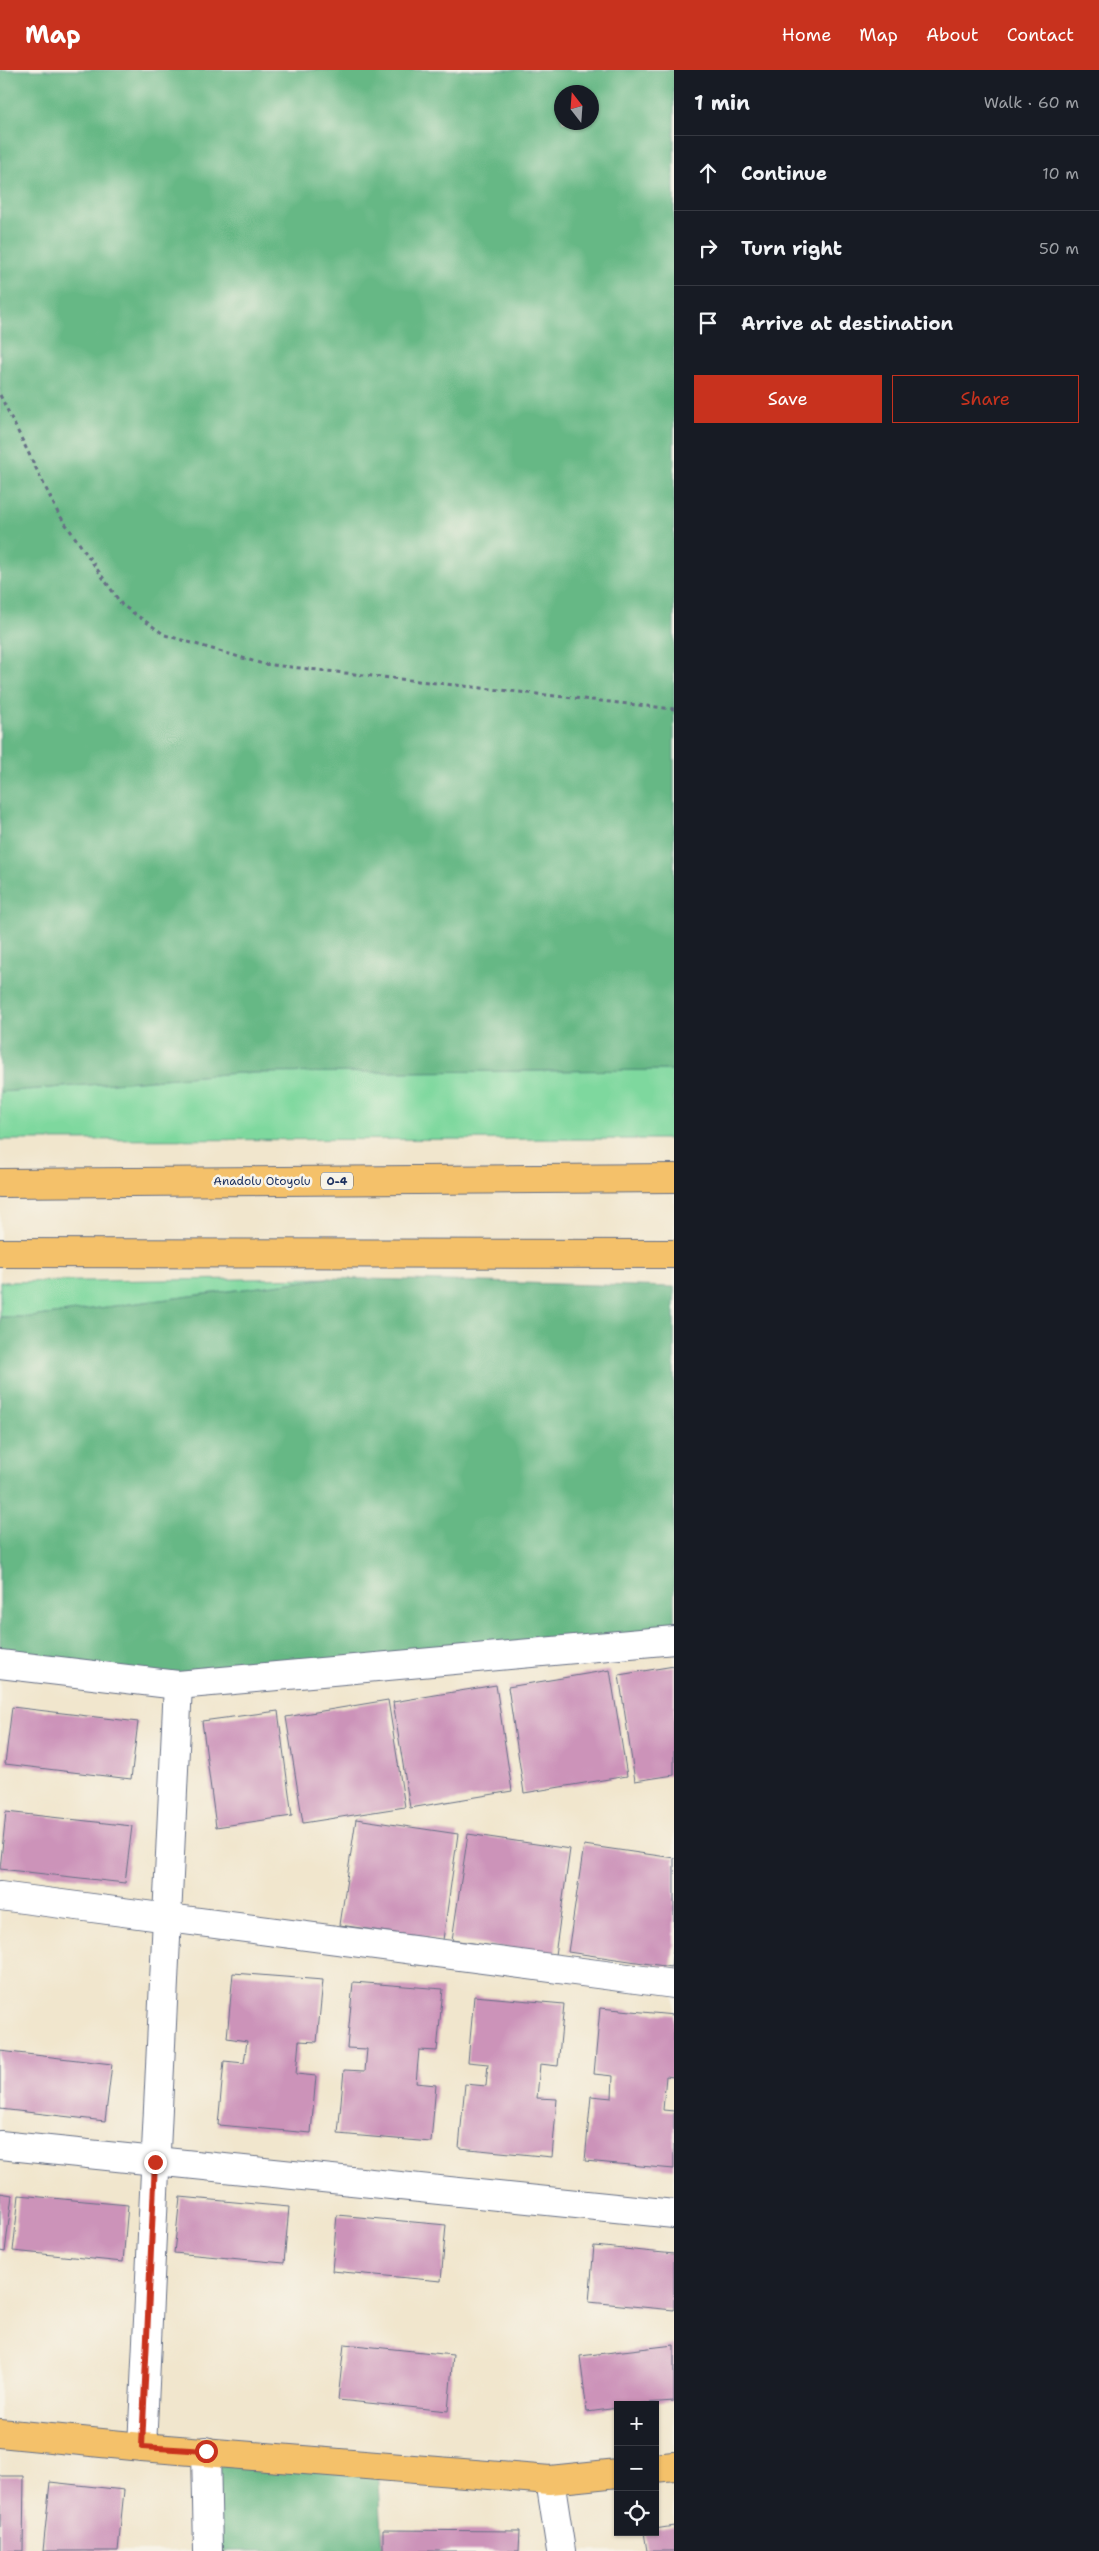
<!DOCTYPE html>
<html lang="en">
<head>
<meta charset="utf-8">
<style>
  body { margin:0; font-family:"Shantell Sans",sans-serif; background:#20242c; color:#f1f3f6 }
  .controls { position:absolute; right:15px; bottom:15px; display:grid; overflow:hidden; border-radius:0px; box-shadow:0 1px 4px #0004 }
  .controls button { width:45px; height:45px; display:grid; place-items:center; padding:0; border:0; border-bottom:1px solid #363941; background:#171b24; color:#f1f3f6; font:25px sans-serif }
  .compass { position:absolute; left:554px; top:15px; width:45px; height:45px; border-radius:50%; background:#171b24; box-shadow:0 1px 4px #0004; rotate:343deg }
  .stop { position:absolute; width:15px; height:15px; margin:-11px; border:4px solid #c8321e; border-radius:50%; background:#fff }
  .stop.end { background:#c8321e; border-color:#fff; box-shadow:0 1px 5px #0008 }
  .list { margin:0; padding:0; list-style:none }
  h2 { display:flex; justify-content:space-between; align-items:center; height:65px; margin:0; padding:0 20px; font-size:21px }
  h2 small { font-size:16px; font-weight:400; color:#9ea1a6 }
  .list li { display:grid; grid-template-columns:32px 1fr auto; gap:15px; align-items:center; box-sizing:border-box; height:75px; padding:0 20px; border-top:1px solid #363941 }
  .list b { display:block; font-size:19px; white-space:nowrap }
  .list em { font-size:16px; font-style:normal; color:#9ea1a6 }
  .actions { display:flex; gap:10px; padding:15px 20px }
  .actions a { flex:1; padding:11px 0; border:1px solid #c8321e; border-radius:0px; text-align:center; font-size:18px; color:#c8321e }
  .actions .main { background:#c8321e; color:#fff }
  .icon { flex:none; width:28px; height:28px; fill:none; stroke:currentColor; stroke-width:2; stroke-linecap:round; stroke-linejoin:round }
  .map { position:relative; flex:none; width:674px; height:2481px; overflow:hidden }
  header { display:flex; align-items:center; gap:30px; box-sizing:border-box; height:70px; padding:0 25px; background:#c8321e; color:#fff }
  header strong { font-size:24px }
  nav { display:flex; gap:28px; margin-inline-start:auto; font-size:18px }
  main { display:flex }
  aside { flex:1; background:#171b24 }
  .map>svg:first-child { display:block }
  .green { fill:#7ed89e; stroke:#4c847e }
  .forest { fill:#66b885; stroke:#407472; fill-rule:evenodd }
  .building { fill:#cc93b9 }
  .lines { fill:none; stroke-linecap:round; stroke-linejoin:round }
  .minor-casing { stroke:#666f85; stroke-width:30 }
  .major-casing { stroke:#666f85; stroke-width:30 }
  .highway-casing { stroke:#666f85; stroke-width:30 }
  .path { stroke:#666f85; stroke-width:3; stroke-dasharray:4 4; stroke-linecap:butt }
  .minor { stroke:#fff; stroke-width:28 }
  .major { stroke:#f4c16b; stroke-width:28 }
  .highway { stroke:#f4c16b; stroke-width:28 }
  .route { stroke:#c8321e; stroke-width:6 }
  .labels { text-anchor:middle; stroke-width:5; stroke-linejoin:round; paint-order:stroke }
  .shield { fill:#f7f3e8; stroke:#5d6a87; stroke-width:1 }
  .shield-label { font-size:11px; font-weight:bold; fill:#1b2f5e }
  .street-label { font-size:12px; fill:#1b2f5e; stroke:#f7f3e8 }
</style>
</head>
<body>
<header>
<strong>Map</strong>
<nav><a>Home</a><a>Map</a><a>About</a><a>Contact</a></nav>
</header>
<main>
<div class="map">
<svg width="674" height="2481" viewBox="0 0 674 2481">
  <rect width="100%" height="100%" fill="#f7f3e8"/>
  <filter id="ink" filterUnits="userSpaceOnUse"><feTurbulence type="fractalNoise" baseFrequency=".02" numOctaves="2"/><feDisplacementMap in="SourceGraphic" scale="10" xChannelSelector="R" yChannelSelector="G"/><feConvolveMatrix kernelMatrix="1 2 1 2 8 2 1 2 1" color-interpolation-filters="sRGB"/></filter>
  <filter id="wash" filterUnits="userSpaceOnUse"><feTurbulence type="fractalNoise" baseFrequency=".0096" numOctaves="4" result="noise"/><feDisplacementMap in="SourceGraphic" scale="20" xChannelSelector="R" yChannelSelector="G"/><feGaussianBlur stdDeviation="1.12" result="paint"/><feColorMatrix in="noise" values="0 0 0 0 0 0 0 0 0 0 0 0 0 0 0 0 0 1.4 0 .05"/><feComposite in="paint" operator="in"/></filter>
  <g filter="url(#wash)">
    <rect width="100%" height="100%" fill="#f1e6cd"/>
    <!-- green -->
    <g class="green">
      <polygon points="674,1000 674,1069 0,1070 0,1022 237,1003"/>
      <polygon points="328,1208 31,1247 0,1247 0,1212"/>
    </g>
    <!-- forest -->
    <g class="forest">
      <path d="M0,0H674V1000L237,1003L0,1022ZM562,22H592V52H562Z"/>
      <polygon points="328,1208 674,1217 674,1570 178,1615 0,1594 0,1247 31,1247"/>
      <polygon points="206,2381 378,2396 383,2481 208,2481"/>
    </g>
    <g id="blocks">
      <!-- building -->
      <g class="building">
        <polygon points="674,1596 674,1705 635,1711 619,1605"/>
        <polygon points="610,1600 627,1706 524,1723 508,1617"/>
        <polygon points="496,1615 512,1721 410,1738 393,1632"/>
        <polygon points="388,1630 405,1737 303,1753 286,1647"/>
        <polygon points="12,1637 138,1652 131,1709 5,1694"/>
        <polygon points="278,1641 292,1746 216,1757 202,1651"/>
        <polygon points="6,1742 132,1756 125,1813 0,1799"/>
        <polygon points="356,1749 458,1764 443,1870 340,1855"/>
        <polygon points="468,1764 570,1779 555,1885 452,1870"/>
        <polygon points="584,1775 674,1788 674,1873 671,1897 568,1882"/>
        <polygon points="233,1903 323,1910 317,1972 299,1971 296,2004 316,2006 311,2063 218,2055 224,1991 244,1993 247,1971 227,1968"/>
        <polygon points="353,1912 443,1919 437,1981 419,1980 416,2013 436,2015 431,2072 338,2064 344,2000 365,2001 367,1979 347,1978"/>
        <polygon points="474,1926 564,1934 558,1996 540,1994 537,2028 557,2029 552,2087 459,2078 465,2014 486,2016 488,1994 468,1992"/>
        <polygon points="600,1938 674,1945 674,2007 666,2006 663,2040 674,2041 674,2099 585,2091 591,2026 612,2028 613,2006 594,2004"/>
        <polygon points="0,1981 112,1994 105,2051 0,2039"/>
        <polygon points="0,2123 12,2125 5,2182 0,2181"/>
        <polygon points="19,2125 128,2135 123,2192 13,2181"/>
        <polygon points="180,2127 289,2137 284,2193 174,2183"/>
        <polygon points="337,2145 446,2155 441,2211 332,2201"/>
        <polygon points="594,2176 674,2184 674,2240 589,2232"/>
        <polygon points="344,2274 453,2285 448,2341 338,2330"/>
        <polygon points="674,2275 674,2331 618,2335 618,2338 587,2342 580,2286"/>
        <polygon points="0,2406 24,2406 23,2481 0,2481"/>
        <polygon points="50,2412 124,2420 118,2481 43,2481"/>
        <polygon points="674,2456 674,2481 647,2481 644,2462 655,2462 655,2459"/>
        <polygon points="383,2460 520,2461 519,2481 383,2481"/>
      </g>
    </g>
  </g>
  <g filter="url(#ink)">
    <use href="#blocks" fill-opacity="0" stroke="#666f85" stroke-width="1"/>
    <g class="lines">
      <defs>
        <g id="minor">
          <polyline points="0,1594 178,1615 674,1570"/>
          <polyline points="0,1826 674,1914"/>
          <polyline points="0,2075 674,2144"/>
          <polyline points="142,2377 178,1615"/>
          <polyline points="206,2381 208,2481"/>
          <polyline points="550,2410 561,2481"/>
        </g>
        <g id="major">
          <polyline points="0,2363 142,2377 550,2410 618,2403"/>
          <polyline points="655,2398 674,2396"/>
        </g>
        <g id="highway">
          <polyline points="0,1113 674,1108"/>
          <polyline points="0,1183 674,1184"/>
        </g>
      </defs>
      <!-- minor casing -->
      <use href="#minor" class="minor-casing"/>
      <!-- major casing -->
      <use href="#major" class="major-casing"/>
      <!-- highway casing -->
      <use href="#highway" class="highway-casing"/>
      <!-- path -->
      <polyline class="path" points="0,325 58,443 122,535 165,565 263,594 674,639"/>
      <!-- minor -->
      <use href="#minor" class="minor"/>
      <!-- major -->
      <use href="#major" class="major"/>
      <!-- highway -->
      <use href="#highway" class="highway"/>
    </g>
  </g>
  <g class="lines" filter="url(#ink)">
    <!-- route -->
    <polyline class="route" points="155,2092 142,2377 206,2381"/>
  </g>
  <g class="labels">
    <!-- shield labels -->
    <rect class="shield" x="321" y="1102.5" width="32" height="17" rx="4"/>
    <g class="shield-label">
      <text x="337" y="1115">O-4</text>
    </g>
    <!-- street labels -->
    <g class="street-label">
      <text x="262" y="1115">Anadolu Otoyolu</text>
    </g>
  </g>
</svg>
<div class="controls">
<button>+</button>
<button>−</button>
<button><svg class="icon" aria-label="locate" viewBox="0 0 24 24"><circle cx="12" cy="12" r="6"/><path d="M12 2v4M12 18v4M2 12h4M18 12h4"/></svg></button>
</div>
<svg class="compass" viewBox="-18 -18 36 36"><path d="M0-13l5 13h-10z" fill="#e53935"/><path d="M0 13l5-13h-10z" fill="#9ea1a6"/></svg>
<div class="stop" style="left:206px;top:2381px"></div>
<div class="stop end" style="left:155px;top:2092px"></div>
</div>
<aside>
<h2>1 min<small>Walk · 60 m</small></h2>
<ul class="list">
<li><svg class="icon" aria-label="ahead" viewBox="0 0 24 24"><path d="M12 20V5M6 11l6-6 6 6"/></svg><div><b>Continue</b></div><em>10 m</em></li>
<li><svg class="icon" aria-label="right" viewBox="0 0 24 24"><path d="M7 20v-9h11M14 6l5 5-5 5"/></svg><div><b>Turn right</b></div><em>50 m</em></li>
<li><svg class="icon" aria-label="arrive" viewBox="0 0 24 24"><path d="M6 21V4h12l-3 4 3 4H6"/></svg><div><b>Arrive at destination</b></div></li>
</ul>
<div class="actions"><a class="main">Save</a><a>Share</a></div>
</aside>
</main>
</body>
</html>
